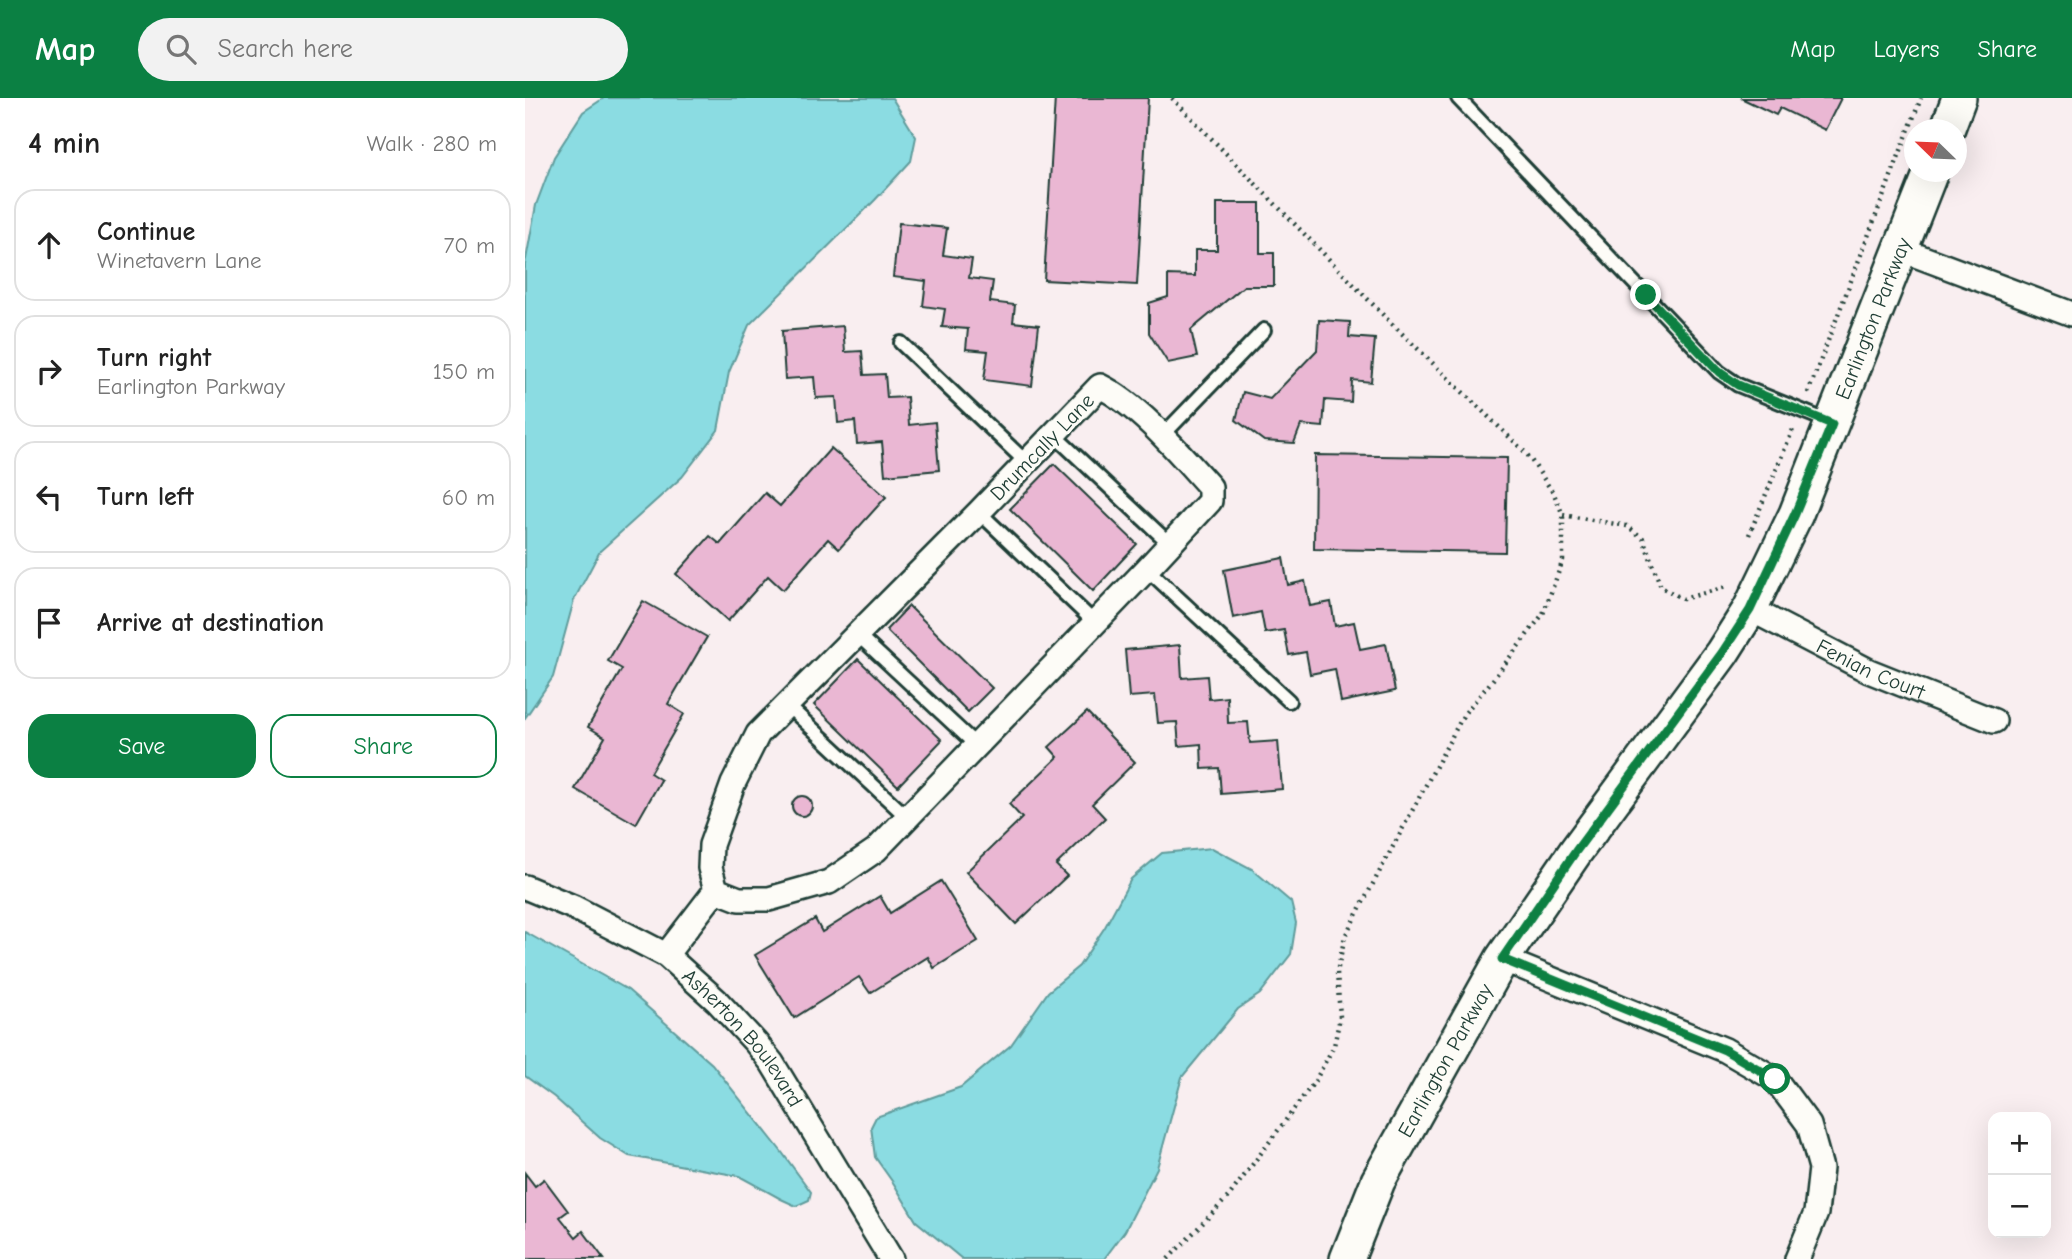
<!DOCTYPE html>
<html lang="en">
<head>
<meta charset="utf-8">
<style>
  body { margin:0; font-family:"Comic Neue",sans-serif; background:#f2f2f2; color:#222 }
  .controls { position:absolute; right:21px; bottom:21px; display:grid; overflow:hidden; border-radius:14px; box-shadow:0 7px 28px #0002 }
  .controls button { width:63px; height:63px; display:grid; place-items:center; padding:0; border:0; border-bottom:2px solid #e0e0e0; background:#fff; color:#222; font:35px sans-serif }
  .compass { position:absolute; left:1379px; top:21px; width:63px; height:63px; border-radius:50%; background:#fff; box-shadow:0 7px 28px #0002; rotate:293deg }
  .stop { position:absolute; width:21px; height:21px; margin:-16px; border:5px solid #0b8043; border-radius:50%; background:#fff }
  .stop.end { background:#0b8043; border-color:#fff; box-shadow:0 2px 7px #0008 }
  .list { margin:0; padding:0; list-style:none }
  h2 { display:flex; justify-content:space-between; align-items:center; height:91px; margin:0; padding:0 28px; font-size:30px }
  h2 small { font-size:23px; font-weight:400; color:#767676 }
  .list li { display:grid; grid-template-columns:46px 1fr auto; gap:21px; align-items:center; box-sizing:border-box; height:112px; margin:0 14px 14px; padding:0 14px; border:2px solid #e0e0e0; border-radius:21px }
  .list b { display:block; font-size:26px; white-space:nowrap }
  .list p { margin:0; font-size:23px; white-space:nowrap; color:#767676 }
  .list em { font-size:23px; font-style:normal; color:#767676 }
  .actions { display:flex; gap:14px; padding:21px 28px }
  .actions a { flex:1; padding:16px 0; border:2px solid #0b8043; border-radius:21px; text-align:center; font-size:24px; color:#0b8043 }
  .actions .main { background:#0b8043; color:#fff }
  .icon { flex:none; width:38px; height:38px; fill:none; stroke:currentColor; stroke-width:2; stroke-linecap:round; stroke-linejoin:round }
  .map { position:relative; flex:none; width:1547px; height:1161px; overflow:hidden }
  header { display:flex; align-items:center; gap:42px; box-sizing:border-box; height:98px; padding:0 35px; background:#0b8043; color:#fff }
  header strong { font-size:33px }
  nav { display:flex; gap:38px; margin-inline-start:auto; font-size:24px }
  .search { width:490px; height:63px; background:#f2f2f2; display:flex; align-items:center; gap:18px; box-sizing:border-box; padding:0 24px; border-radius:38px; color:#767676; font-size:26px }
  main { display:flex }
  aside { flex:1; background:#fff }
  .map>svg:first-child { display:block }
  .water { fill:#8bdce2; stroke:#609c9c; stroke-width:2 }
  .building { fill:#eab7d3; stroke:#1f3d34; stroke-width:2 }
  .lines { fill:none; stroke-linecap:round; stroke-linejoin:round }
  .lane-casing { stroke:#1f3d34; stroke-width:18 }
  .street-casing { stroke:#1f3d34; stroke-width:28 }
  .secondary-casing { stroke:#1f3d34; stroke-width:38 }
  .path { stroke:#1f3d34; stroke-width:4.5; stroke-dasharray:2 5; stroke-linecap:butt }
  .lane { stroke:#fdfcf7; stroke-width:12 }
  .street { stroke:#fdfcf7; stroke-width:23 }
  .secondary { stroke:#fdfcf7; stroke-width:33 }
  .route { stroke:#0b8043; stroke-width:9 }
  .labels { text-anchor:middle; stroke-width:6; stroke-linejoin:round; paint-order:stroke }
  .street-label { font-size:21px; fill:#1f3d34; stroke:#fdfcf7 }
</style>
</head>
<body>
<header>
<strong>Map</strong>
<div class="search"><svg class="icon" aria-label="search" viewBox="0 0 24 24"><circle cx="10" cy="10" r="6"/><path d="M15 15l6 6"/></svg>Search here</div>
<nav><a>Map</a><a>Layers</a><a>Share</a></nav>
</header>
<main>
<aside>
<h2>4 min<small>Walk · 280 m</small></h2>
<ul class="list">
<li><svg class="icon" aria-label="ahead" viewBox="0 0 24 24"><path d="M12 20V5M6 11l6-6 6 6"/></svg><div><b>Continue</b><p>Winetavern Lane</p></div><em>70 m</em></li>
<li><svg class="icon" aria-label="right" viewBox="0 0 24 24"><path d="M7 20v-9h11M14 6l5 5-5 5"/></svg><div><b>Turn right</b><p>Earlington Parkway</p></div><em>150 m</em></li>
<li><svg class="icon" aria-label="left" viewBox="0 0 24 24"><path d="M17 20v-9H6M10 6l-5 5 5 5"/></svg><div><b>Turn left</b></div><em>60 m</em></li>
<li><svg class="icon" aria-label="arrive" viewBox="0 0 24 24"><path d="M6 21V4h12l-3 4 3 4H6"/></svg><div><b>Arrive at destination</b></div></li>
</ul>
<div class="actions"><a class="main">Save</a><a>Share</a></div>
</aside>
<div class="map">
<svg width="1547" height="1161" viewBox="0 0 1547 1161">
  <rect width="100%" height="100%" fill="#f9eef0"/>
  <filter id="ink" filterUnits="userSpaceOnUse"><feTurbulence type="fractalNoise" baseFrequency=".0143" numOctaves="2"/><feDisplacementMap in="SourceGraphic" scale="14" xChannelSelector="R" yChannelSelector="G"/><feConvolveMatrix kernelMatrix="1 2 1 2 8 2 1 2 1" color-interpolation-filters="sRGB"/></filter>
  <g filter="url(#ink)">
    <!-- water -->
    <g class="water">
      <polygon points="79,0 367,0 391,39 386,63 350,102 224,227 204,274 193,332 157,379 75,453 49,502 28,579 0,620 0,167 11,107 29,59 58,14"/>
      <polygon points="687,750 727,771 766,804 771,825 766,856 735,896 713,911 657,979 632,1070 600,1133 579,1161 437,1161 391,1123 369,1086 350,1059 346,1029 351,1019 436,989 486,947 523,894 554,868 580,829 606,781 637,755"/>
      <polygon points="0,834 103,892 187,966 256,1053 286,1094 284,1102 271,1108 256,1101 214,1078 104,1058 75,1040 29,999 0,978"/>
    </g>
    <!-- building -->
    <g class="building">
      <polygon points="530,0 623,0 612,187 519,182"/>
      <polygon points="1216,0 1316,0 1300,32 1255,10 1251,17"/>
      <polygon points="692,105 735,105 735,155 749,155 749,188 719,188 666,232 672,259 643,265 624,235 624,205 643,199 643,177 670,178 670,152 692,152"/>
      <polygon points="374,125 422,130 418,157 447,161 444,180 468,183 465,204 490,207 488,224 514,227 507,288 459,282 463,253 441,251 443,231 417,229 420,211 398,208 401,183 368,179"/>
      <polygon points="794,222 825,224 824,239 850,241 846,284 827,282 826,304 800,302 798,329 776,327 769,345 739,343 711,322 718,294 745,301 792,252"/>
      <polygon points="318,228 320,254 337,253 339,277 360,276 362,300 382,299 384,327 410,324 414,372 360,377 357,344 332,346 330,323 313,325 311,299 291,300 289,279 260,281 257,233"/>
      <polygon points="306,350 361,399 314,451 303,441 258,492 243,478 203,523 151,476 185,438 195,446 240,395 255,408"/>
      <polygon points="790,357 982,360 980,454 789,451"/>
      <polygon points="529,366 612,446 568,493 485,411"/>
      <polygon points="758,460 763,487 780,483 785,508 806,504 810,528 829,524 835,551 861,546 870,593 816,604 810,571 785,576 781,554 764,557 759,532 740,535 736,514 708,520 699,472"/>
      <polygon points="118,503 182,539 143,606 159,616 125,675 136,682 111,726 50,691 80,639 63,629 97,571 83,563"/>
      <polygon points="384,508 467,590 443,614 361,532"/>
      <polygon points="655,547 657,580 682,578 684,601 702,599 703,625 723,624 725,645 753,643 757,691 696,696 694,670 677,671 676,646 654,648 652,624 633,625 630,597 604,599 600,552"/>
      <polygon points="333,561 417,642 373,688 289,607"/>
      <polygon points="562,614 610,664 567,706 580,720 531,767 542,778 491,826 441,774 497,720 484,706 533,659 524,649"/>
      <circle cx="277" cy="708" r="10"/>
      <polygon points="416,783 453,843 409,870 403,859 345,895 334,879 269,920 230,857 290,821 297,834 355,798 365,815"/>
      <polygon points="0,1075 10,1088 19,1081 43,1113 35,1119 51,1139 58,1133 79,1161 0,1161"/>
    </g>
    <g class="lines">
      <defs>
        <g id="lane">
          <polyline points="933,0 1194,274 1213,287 1307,325"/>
          <polyline points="376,245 502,365"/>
          <polyline points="529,337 645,446"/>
          <polyline points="638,337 739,232"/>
          <polyline points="454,414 570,525"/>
          <polyline points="622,471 764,603"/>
          <polyline points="333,537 452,648"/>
          <polyline points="261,606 383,720"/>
        </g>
        <g id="street">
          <polyline points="1377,152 1547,216"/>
          <path d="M575,288C615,308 655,356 685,389V403L622,471L351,752L304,784L244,801H214L191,792L185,770L186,747L208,686L233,636L454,414Z"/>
          <path id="s1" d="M1225,511L1344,573L1469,623"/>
          <path id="s2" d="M0,789L48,809L141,857L192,903L231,945L247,965L366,1161"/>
          <polyline points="141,857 191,792"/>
          <polyline points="977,861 1200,952 1250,981 1284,1027 1296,1070 1291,1115 1272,1161"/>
        </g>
        <g id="secondary">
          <polyline points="1422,32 1434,0"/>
          <path id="s3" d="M822,1161L853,1083L977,861L1051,753L1197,555L1225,511L1271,416L1406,74"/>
        </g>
      </defs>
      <!-- lane casing -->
      <use href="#lane" class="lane-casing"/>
      <!-- street casing -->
      <use href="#street" class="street-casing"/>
      <!-- secondary casing -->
      <use href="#secondary" class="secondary-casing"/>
      <!-- path -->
      <g class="path">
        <polyline points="647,0 865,224 1002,356 1029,396 1038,417 1102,428 1118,440 1136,489 1158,501 1201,489 1202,486"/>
        <polyline points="1283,295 1396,0"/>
        <polyline points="1224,437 1269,329"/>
        <polyline points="643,1161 704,1098 790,983 809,948 815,919 812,874 820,838 939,616 966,584 1018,516 1038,462 1038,417"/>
      </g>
      <!-- lane -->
      <use href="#lane" class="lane"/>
      <!-- street -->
      <use href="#street" class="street"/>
      <!-- secondary -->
      <use href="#secondary" class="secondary"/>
    </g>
  </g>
  <g class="lines" filter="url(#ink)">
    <!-- route -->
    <polyline class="route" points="1121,197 1194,274 1213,287 1307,326 1270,416 1225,512 1197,555 1051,753 977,861 1200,952 1250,981"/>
  </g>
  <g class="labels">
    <!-- street labels -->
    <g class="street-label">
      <text dy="7" stroke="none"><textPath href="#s3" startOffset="1083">Earlington Parkway</textPath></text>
      <text transform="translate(517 349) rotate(-46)" y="7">Drumcally Lane</text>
      <text dy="7" stroke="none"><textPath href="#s1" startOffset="135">Fenian Court</textPath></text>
      <text dy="7" stroke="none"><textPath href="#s2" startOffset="270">Asherton Boulevard</textPath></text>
      <text dy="7" stroke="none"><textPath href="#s3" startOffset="222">Earlington Parkway</textPath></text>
    </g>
  </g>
</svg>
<div class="controls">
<button>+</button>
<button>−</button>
</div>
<svg class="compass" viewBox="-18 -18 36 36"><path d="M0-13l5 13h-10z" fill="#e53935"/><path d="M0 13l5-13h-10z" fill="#767676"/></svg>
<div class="stop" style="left:1250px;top:981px"></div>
<div class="stop end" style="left:1121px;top:197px"></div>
</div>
</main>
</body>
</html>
